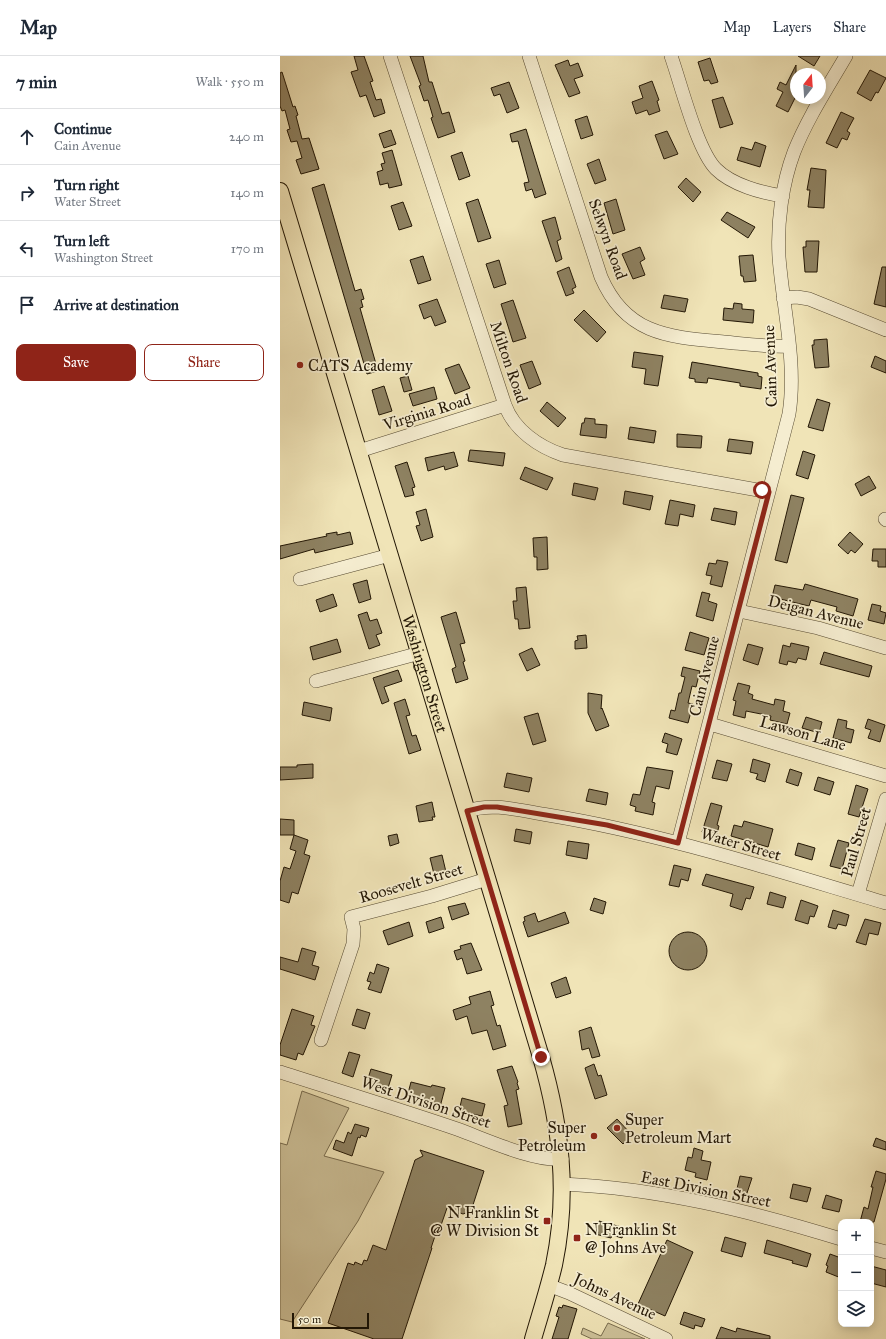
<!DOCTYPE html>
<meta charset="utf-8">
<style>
body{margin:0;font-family:"IM FELL Great Primer",serif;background:#f6f6f7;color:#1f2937}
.controls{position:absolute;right:12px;bottom:12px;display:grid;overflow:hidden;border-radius:8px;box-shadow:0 2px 10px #0003}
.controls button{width:36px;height:36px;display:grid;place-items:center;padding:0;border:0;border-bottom:1px solid #e0e1e3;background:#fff;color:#1f2937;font:20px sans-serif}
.compass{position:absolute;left:510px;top:12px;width:36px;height:36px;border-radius:50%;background:#fff;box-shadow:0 2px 10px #0003;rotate:17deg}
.scale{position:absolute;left:12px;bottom:10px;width:77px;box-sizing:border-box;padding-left:4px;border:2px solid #231705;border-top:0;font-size:11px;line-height:14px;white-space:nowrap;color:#231705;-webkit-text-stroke:3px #f5edd0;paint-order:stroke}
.stop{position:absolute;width:12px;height:12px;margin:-9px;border:3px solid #8f2418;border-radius:50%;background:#fff}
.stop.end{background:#8f2418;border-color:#fff;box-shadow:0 1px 4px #0008}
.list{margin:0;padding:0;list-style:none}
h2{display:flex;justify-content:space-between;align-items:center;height:52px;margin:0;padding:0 16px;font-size:17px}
h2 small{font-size:13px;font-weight:400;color:#747a83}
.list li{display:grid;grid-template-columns:26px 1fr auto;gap:12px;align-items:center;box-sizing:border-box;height:56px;padding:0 16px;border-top:1px solid #e0e1e3}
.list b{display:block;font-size:15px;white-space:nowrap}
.list p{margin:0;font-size:13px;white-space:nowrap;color:#747a83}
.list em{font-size:13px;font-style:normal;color:#747a83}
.actions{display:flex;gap:8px;padding:12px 16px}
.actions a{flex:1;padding:9px 0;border:1px solid #8f2418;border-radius:8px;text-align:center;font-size:14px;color:#8f2418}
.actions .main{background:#8f2418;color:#fff}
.icon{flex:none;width:22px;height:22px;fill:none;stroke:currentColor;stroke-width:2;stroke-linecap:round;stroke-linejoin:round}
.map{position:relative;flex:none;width:606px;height:1283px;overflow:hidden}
header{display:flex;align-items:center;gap:24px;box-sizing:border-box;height:56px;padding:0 20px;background:#fff;border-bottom:1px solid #e0e1e3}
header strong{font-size:19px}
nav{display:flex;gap:22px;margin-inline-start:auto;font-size:14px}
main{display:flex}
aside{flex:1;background:#fff}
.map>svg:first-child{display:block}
.green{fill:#cdc199;stroke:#786c4f}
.building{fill:#8e8262;stroke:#231705}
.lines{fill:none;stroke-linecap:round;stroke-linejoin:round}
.minor-casing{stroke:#564a32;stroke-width:14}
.major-casing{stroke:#231705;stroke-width:18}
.minor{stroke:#f5edd0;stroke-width:13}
.major{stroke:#f0e4b7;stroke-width:16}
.route{stroke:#8f2418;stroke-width:5}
.poi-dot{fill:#8f2418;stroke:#f5edd0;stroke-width:1.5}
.labels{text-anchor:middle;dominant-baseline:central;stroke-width:3.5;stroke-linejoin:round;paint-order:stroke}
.street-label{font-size:16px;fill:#231705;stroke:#f5edd0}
.poi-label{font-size:16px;fill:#231705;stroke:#f5edd0;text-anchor:start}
</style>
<header>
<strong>Map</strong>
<nav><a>Map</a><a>Layers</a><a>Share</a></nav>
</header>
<main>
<aside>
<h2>7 min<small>Walk · 550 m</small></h2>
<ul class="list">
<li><svg class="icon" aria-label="ahead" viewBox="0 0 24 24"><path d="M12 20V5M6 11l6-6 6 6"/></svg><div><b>Continue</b><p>Cain Avenue</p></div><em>240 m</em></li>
<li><svg class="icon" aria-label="right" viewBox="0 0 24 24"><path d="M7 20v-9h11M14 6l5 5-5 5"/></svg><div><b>Turn right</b><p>Water Street</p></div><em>140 m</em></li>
<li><svg class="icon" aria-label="left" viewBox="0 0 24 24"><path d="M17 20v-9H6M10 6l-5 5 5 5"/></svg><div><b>Turn left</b><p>Washington Street</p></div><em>170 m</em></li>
<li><svg class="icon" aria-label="arrive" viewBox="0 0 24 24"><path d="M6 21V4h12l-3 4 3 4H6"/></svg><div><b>Arrive at destination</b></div></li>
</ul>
<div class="actions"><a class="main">Save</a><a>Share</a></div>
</aside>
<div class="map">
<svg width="606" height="1283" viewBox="0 0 606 1283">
<rect width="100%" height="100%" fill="#f0e4b7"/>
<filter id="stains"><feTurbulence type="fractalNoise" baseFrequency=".005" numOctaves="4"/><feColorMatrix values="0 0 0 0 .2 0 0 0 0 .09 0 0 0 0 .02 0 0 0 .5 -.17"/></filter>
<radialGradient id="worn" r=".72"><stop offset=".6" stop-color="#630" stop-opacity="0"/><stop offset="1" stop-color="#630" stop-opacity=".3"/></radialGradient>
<path class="green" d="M22 1035 69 1052 44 1100 104 1116 78 1165 12 1266 0 1263V1087L7 1089Z
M328 1267 365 1283H312L301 1278 303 1272 321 1280Z"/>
<path class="building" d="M74 0H84L93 25 90 26 96 44 101 43 105 57 94 61 86 39 80 41 71 16 78 14Z
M130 0H143L149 26H152L162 58 169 56 175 76 158 82 151 62 153 61 148 44 144 45 139 30 141 29Z
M518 0H540L534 10Z
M430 2 438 26 431 28 429 24 424 25 418 6Z
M288 4 290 10 298 7 303 20 294 23 300 37 289 41 275 9Z
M516 9V40L508 56 496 50 503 36 497 33 500 26 506 29Z
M590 14 606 22 598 37 596 36 591 45 577 37Z
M2 16 13 51 15 50 18 59 16 60 22 83 29 82 39 113 21 118 16 104 22 102 17 85 11 86 7 74 10 73 5 54 2 55 0 50V17Z
M372 25 379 44 377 45 380 55 369 59 367 54 356 58 352 46 363 42 359 30Z
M229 26 239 52 227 57 220 38 214 40 211 32Z
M443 41 453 68 440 72 432 44Z
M561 56 574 62 567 75 570 77 567 84 562 82 557 92 546 87Z
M307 60 313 79 301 83 295 64Z
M246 73 266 138 255 142 252 133 246 135 244 127 249 126 238 85 232 86 230 78Z
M111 74 116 88 104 92 99 78Z
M387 75 398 98 384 103 375 79Z
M475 86 486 90 480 111 457 104 461 91 472 94Z
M112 94 122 129 109 132 108 127 100 129 97 116 103 114 101 108 105 107 102 97Z
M182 96 190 120 179 124 171 100Z
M319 103 326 124 315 128 307 108Z
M531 112 546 114 544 152 528 151 530 134H527Z
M406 122 421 136 413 146 398 131Z
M44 128 75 235 81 233 84 243 81 244 83 251 80 252 98 315 87 318 32 132Z
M198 143 211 182 198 186 186 147Z
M336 143 345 174 333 178 324 147Z
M123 146 132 170 119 174 111 150Z
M447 156 475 171 468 182 441 164Z
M275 161 281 183 277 185 282 203 276 206 262 165Z
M526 185H539L537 216H525L523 191H526Z
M360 191 365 203 360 206 365 219 353 223 342 198Z
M473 199 476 225 464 226 463 220H461L459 200Z
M143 200 151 224 138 228 130 204Z
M219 204 226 228 214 232 206 208Z
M289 211 296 231 292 233 294 237 286 240 277 216Z
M602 211H606V251L594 248Z
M384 239 408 243 405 256 381 252Z
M157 243 166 266 155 270 151 260 144 263 139 249Z
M233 244 246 282 233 286 221 248Z
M454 247 462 248V253L474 254 473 267 443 264 444 252 453 253Z
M304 254 326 276 317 286 294 264Z
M547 283 549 311 535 312 532 289H534V284Z
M354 296 383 300 378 330 364 328 366 313 352 311Z
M595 300 606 305V317L591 311Z
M252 305 261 328 249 333 240 309Z
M412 306 478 317V320L482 321 481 333 460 330V327L428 322 427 327 415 326V323L409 322Z
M179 308 190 332 175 338 165 313Z
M128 320 132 334 124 336 120 322Z
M104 330 112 355 99 359 92 334Z
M154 331 157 343 133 350 129 338Z
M537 343 550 347 543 375 528 371Z
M267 346 286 362 278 371 260 355Z
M305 362 315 363V368L327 369 326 382 300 379 302 367H304Z
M350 371 376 375 374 387 348 383Z
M397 378 422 380 421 392 397 391Z
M449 383 473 386 471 398 447 395Z
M190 394 225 397 223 410 188 405Z
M523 395 535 399 528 423 516 419Z
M174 396 178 410 165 414 164 410 148 415 145 402Z
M127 406 135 431 132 432 134 439 125 441 115 410Z
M245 411 273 422 267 434 240 423Z
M589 420 596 432 581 440 575 428Z
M294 427 318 432 315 444 292 439Z
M345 435 373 440 370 454 343 448Z
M511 439 524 442 507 507 495 504Z
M390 444 415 449 413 461 400 458 398 470 385 468Z
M434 452 457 456 455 469 431 464Z
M146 453 153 481 141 485 136 470 140 469 136 456Z
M57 476V479L70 476 73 488 35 497 34 493 0 503V490L47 480 46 478Z
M570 476 583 488 575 497 571 494 568 498 558 489Z
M267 481 268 513 257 514V501H254L253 482Z
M593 493H606V511H598V505H592Z
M437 504 448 506 442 531 430 528 432 520 426 519 429 507 436 508Z
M87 524 91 543 79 547 73 528Z
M525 528 578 543 573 560 556 555 557 551 531 544 529 550 492 541 495 529 523 534Z
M246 531 250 572 239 573 238 563H235L233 545H237L236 532Z
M422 536 430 538 428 545 437 548 433 565 416 560Z
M53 538 57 550 40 556 36 544Z
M592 548 601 550 600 555 606 557 604 568 588 564Z
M87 556 90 565 97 563 102 577 96 579 100 589 89 593 78 559Z
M176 556 185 587 180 588 185 605 183 606 188 623 176 627 172 613 176 611 161 561Z
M410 576 429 582 424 599 405 594Z
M306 579 307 592 295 593V585L298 584 297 580Z
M57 583 61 596 33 604 30 591Z
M511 587 529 591 526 604 518 602 516 607 508 605 507 609 499 607 503 589 510 591Z
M468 588 483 592 478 609 463 604Z
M252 592 260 609 247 615 239 598Z
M544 596 592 610 589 621 540 608Z
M403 611 420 615 416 631 412 630 408 647 413 648 408 667 389 662 391 654 395 655 399 637H401L405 621 401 620Z
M118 614 122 625 104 631 109 645 102 648 93 622Z
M458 627 470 630 468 637 473 639 472 643 494 649 495 643 505 645 503 655 510 657 507 668 490 664 491 660 466 655 465 662 453 659 456 645 453 644Z
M308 637 322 639 321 653 322 652 329 670 316 675 308 657Z
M125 643 130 659 126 660 132 680 136 679 141 694 129 698 114 647Z
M24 646 52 652 50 665 22 659Z
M258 657 266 685 253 689 244 661Z
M526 661 542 666 539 677 522 672Z
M558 663 567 665 566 672 574 674 571 687 553 682Z
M588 663 605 669 600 686 588 682 591 674 585 672Z
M385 677 402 683 397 699 386 696 388 688 382 686Z
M473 703 490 708 485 726 476 723 478 718 470 716Z
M437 704 452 708 447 725 432 722Z
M33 708V722L0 724V711H17V709Z
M367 711 393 715 389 733 376 730 372 746 375 747 373 759 355 755 356 751 350 749 353 738 360 739Z
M510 713 522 717 518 730 506 726Z
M227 717 252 722 249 736 224 731Z
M538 721 554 726 550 739 534 734Z
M576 729 588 733 579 761 568 758Z
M309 733 328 737 326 749 306 745Z
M152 746 155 761H152L153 764 139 766 136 750Z
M431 747 442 750 437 769 439 770 437 778 432 776V779L422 776Z
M0 763 14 764V779H0Z
M464 765 493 773 488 791 451 780 454 769 462 771Z
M236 773 252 776 250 788 234 785Z
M117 778 119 787 110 790 108 780Z
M14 779 28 784 24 798 30 800 18 838 12 836 9 847 0 844V825L4 811 10 813 16 795 10 793Z
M558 784 569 787 562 813 550 810Z
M288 785 309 788 307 803 286 799Z
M518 787 535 792 532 804 515 799Z
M162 799 166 816 154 818 150 802Z
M394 809 411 813 408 825 401 823 399 831 389 829Z
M426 818 474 831 470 843 466 842 462 854 450 850 453 838 422 829Z
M490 836 506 841 503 852 487 848Z
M314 842 326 846 323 858 310 854Z
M521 844 538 850 534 861 530 860 528 868 515 864Z
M185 847 189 858 172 864 168 851Z
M553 854 569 859 566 870 558 868 556 873 548 871Z
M285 856 289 867 248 881 243 866 245 865 244 861 255 857 258 866Z
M161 861 164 872 149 877 146 866Z
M585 863 601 867 598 879 589 877 586 889 576 886Z
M129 866 133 880 108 889 103 875Z
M389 895a19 19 0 1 1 38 0a19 19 0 1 1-38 0Z
M191 887 202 914 187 918 182 902 177 904 174 895 181 893 180 890Z
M22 892 36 896 32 909 39 911 35 924 0 913V901L18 906Z
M97 908 109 912 101 937 88 933 91 926 87 925 90 916 94 918Z
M286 921 291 937 276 942 271 927Z
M210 935 214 949 211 950 217 970 220 969 226 990 213 994 207 974 192 978 187 960 176 964 173 954 191 948 189 941Z
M12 953 34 960 31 969 35 970 23 999 18 997 16 1004 0 999V989Z
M77 953 90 957 85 973 72 969Z
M311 971 320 1000 312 1002 309 992 302 994 299 975Z
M69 996 80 999 73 1021 62 1017Z
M314 1008 318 1020 321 1019 327 1039 315 1043 305 1012Z
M232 1010 238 1026 237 1027 239 1033 236 1034 242 1068 228 1071 224 1050 228 1049 217 1014Z
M91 1013 112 1019 108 1032 87 1026Z
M131 1026 151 1031 152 1029 165 1032 160 1051 127 1041Z
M182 1042 205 1048 202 1060 179 1055Z
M337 1063 352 1079 343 1088 327 1072Z
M75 1068 89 1072 86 1081 81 1079 80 1082 78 1081 72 1100 53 1093 56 1084 64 1087 68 1076 71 1078Z
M596 1082 606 1086V1094L593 1090Z
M414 1092 423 1095 421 1104 431 1106 427 1124 415 1121 416 1117 405 1114 408 1101 412 1102Z
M140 1094 204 1115 191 1155 183 1158 167 1152 159 1175 157 1174 151 1192H152L122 1283H94L48 1267 68 1207 74 1209 75 1206 82 1209 84 1204 87 1205 93 1189 106 1194 135 1104 143 1100Z
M596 1115 606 1118V1123L594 1166H580L584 1151 588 1153 593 1131H591Z
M460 1120 472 1122 466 1140 456 1137Z
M513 1128 531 1132 527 1146 510 1142Z
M546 1139 562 1144 559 1156 542 1152Z
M319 1165 345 1172 342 1182 332 1179 331 1182 315 1178Z
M445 1181 466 1187 462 1201 441 1195Z
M387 1184 413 1196 385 1260 358 1248Z
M487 1184 531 1198 527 1211 512 1207 513 1205 484 1197Z
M550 1198 561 1202V1222L546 1216 548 1210 546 1209Z
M591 1210 606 1214V1231L591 1227Z
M283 1249 297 1253 288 1283H272L279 1261 276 1260 279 1251 282 1252Z
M404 1256 425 1263 422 1271 415 1269 414 1273 400 1268Z
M441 1271 456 1276 457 1272 490 1280V1283H436Z"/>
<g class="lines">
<defs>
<path id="minor" d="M110 0 225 349C234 374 259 391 283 399L489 436
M249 0 321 221C346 279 389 281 444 286 466 288 487 291 508 290
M391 0C401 28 417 94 436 113 452 129 482 137 503 140
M503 242 517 241 529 243 606 274
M79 395 225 349
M605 463 606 464
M20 523 110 499
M459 555 538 572 606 592
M36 625 140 597
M430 668 606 720
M187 755C213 746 242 755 268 759 383 778 494 814 606 847
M398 787 509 358C517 307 503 253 499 201 497 167 502 128 514 96 527 63 548 31 566 0
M578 838 606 743
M41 984 73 888 74 873 71 861 152 840 207 823
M0 1016C59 1035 118 1053 177 1073 205 1083 254 1106 282 1103
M282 1128C378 1132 470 1155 561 1183
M591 1192 606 1196
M268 1229 289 1237 386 1283"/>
<g id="major">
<path id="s1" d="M0 135 261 1001C281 1071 289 1137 274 1209 268 1234 260 1259 253 1283"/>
</g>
</defs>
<use href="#minor" class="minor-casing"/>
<use href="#major" class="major-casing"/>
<use href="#minor" class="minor"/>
<use href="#major" class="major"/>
</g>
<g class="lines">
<path class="route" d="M261 1001 187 755 204 751H217L327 769 398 787 489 436 482 434"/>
</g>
<g class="poi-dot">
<circle cx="20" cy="309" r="4"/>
<circle cx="337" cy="1072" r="4"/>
<circle cx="314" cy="1080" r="4"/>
<rect x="263" y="1161" width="8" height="8" rx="2"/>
<rect x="293" y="1178" width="8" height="8" rx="2"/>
</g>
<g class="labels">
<g class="street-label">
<text transform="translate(328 183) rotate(70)">Selwyn Road</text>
<text transform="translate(229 306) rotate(71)">Milton Road</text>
<text transform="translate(490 310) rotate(-92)">Cain Avenue</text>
<text transform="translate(147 356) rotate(-17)">Virginia Road</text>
<text transform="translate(536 556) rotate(14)">Deigan Avenue</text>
<text stroke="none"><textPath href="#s1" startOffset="504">Washington Street</textPath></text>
<text transform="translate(424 620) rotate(-76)">Cain Avenue</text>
<text transform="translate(523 677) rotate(16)">Lawson Lane</text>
<text transform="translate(576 786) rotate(-74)">Paul Street</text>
<text transform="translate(461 788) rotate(16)">Water Street</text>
<text transform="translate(131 827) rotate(-16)">Roosevelt Street</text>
<text transform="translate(146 1046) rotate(18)">West Division Street</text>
<text transform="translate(426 1133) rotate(11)">East Division Street</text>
<text transform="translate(335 1240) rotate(25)">Johns Avenue</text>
</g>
<g class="poi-label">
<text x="28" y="309">CATS Academy</text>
<text x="345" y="1063">Super<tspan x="345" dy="18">Petroleum Mart</tspan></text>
<text x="306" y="1071" text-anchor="end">Super<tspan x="306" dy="18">Petroleum</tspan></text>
<text x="259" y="1156" text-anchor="end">N Franklin St<tspan x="259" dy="18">@ W Division St</tspan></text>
<text x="305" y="1173">N Franklin St<tspan x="305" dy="18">@ Johns Ave</tspan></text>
</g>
</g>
<rect width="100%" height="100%" filter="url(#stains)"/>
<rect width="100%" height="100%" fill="url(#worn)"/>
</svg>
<div class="controls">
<button>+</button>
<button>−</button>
<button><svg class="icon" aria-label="layers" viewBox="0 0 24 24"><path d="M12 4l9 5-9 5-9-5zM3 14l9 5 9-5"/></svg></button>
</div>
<svg class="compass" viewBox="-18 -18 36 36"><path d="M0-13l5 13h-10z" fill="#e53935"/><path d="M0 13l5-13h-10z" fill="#747a83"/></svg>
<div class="scale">50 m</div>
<div class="stop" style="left:482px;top:434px"></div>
<div class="stop end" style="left:261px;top:1001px"></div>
</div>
</main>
